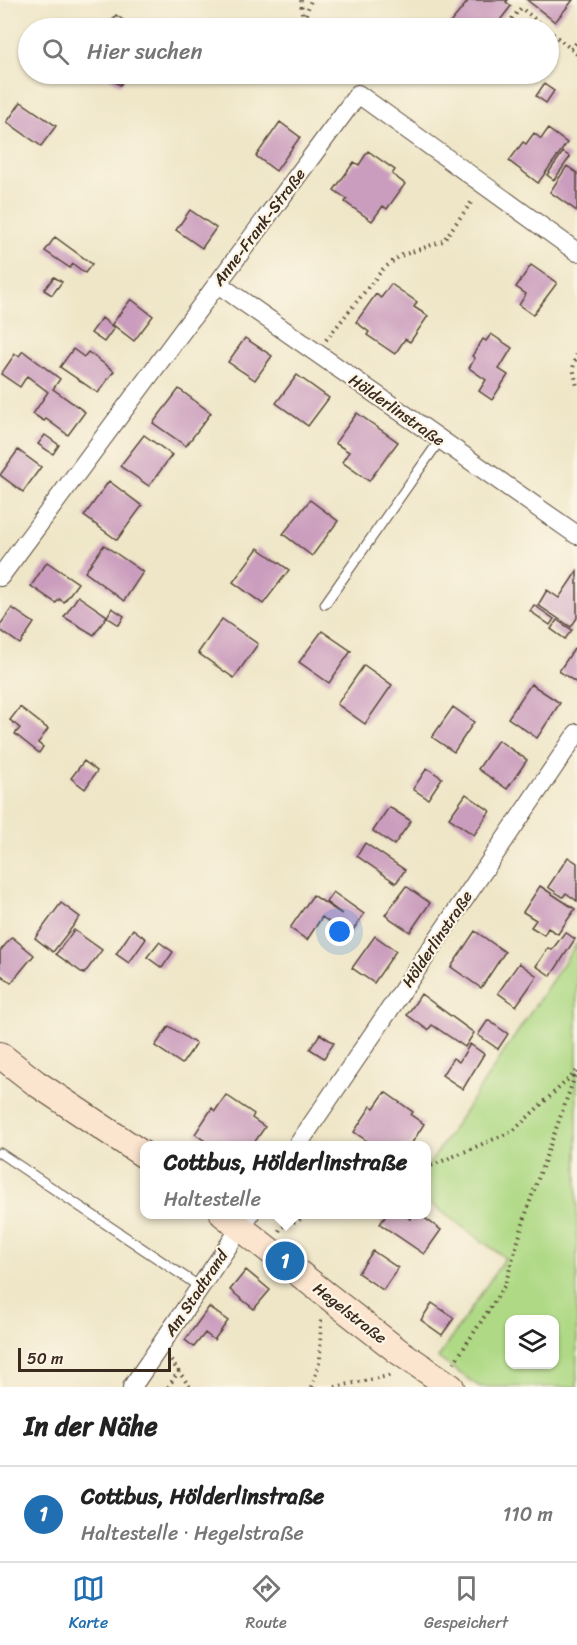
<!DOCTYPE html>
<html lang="de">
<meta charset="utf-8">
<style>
body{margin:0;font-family:Sriracha,sans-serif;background:#f6f6f6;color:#222}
.controls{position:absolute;right:18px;bottom:18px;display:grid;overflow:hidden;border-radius:12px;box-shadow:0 2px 4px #0004}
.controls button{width:54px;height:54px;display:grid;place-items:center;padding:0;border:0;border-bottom:2px solid #e0e0e0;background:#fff;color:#222;font:30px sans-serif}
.scale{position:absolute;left:18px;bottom:15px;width:153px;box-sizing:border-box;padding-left:6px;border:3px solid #3b2a1e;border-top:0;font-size:16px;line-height:21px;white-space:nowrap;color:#3b2a1e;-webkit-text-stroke:4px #fcf5e5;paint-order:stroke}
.you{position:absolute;left:340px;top:932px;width:21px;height:21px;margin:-15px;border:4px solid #fff;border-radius:50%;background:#1a73e8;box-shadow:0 0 0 9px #1a73e833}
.badge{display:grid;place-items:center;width:39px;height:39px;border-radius:50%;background:#1f6fb2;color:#fff;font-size:20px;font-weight:700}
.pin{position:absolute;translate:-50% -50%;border:3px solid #fff;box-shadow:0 2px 6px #0006}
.popup{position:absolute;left:140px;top:1141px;width:291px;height:78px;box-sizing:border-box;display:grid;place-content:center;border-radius:12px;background:#fff;filter:drop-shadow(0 2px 4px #0005);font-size:20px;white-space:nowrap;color:#767676}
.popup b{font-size:22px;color:#222}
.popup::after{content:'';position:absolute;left:50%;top:100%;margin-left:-12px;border:12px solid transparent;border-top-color:#fff}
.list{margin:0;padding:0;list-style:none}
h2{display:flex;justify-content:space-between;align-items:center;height:78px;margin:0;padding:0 24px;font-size:26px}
h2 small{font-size:20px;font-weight:400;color:#767676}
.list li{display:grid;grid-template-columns:39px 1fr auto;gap:18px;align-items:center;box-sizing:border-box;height:96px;padding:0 24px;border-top:2px solid #e0e0e0}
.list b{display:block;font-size:22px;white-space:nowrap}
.list p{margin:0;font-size:20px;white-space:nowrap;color:#767676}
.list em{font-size:20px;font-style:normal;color:#767676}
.icon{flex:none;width:33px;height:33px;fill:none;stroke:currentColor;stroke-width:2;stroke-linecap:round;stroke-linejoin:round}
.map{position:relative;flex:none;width:577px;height:1387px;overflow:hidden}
.search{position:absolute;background:#fff;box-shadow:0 2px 4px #0004;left:18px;right:18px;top:18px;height:66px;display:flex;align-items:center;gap:15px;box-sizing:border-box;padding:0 21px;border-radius:33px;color:#767676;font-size:22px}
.sheet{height:174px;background:#fff}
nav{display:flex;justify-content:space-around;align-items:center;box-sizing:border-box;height:84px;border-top:2px solid #e0e0e0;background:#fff;font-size:16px;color:#767676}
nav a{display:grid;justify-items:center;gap:3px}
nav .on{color:#1f6fb2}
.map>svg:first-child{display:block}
.green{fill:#afd985;stroke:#758252;stroke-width:1.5;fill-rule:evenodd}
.building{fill:#ca9cbd}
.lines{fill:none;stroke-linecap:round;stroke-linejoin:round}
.lane-casing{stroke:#564638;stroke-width:11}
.street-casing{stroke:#564638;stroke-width:20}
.secondary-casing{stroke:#564638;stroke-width:28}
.path{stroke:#564638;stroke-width:4;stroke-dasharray:1.5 4.5;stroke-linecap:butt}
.lane{stroke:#fff;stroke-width:9}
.street{stroke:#fff;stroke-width:18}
.secondary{stroke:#fce5cf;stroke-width:26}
.labels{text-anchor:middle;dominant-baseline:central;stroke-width:4.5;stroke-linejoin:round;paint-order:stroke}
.street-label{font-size:16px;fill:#3b2a1e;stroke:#fcf5e5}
</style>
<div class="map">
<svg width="577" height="1387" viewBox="0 0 577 1387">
<rect width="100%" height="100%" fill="#fcf5e5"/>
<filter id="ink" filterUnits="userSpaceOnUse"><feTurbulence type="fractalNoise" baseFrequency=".0167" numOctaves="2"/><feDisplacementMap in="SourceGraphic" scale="12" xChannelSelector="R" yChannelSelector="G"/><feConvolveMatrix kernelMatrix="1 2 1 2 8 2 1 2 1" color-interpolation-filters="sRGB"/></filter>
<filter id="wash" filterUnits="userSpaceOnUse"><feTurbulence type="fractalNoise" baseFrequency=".008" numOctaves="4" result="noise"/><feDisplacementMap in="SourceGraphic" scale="24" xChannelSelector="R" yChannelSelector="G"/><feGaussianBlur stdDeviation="1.35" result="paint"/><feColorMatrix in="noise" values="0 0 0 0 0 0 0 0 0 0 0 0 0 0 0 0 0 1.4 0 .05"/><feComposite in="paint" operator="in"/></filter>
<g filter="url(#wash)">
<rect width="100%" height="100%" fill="#efe6c8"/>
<path class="green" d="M577 943V1387H480L438 1358 505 1258 426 1200V1169ZM510 1320H554V1364H510Z"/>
<g id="blocks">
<path class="building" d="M469 0H508L506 2 511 6 494 28H446Z
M527 0H573L555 22Z
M116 15 135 28H107Z
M103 74H128L120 85Z
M544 84 554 91 546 103 536 96Z
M21 102 56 126 41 146 7 122Z
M280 122 300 137 276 171 256 156Z
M548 129 567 143 538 183 509 161 523 142 526 144 534 133 541 139Z
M368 151 395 170 392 174 405 184 387 209 383 206 372 221 345 202 347 199 334 190 354 162 359 165Z
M563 152 570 157 554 180 547 175Z
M567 166 577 173V211L550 192Z
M190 210 216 228 202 248 176 230Z
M55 237 92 264 85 273 73 264 70 268 45 251Z
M531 265 557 283 533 315 519 305 526 294 516 287Z
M54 277 62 282 52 295 44 290Z
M391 284 417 302 414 307 428 316 410 342 405 339 395 354 367 335 369 332 356 322 376 294 381 298Z
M131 299 153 316 134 341 112 324Z
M102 318 114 328 104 342 91 333Z
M491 334 512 348 499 369 508 375 492 400 479 391 486 380 469 368 475 358 472 356 483 339 486 341Z
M245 338 272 356 255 380 228 362Z
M73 349 84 357 88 352 114 371 98 393 60 367Z
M23 351 60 379 53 389 85 412 68 435 46 419 44 421 33 414 48 392 27 376 20 387 1 374 15 354 19 356Z
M297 375 329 398 308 426 276 403Z
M179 389 211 413 186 446 153 423Z
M357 413 398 442 369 481 342 462 349 452 335 443Z
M45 435 59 445 53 454 38 444Z
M144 435 172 455 149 486 120 466Z
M18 450 41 467 23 492 0 475Z
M109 481 142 506 117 540 84 516Z
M310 500 338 521 312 556 283 534Z
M104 545 143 572 124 601 85 572Z
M258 548 289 570 263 604 233 582Z
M47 562 78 583 64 602 59 599 56 603 31 586Z
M577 571V618L571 627 538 605 547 590 559 598Z
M78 596 107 616 94 635 64 617Z
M534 605 554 619 550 625 530 611Z
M12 608 34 623 20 644 0 630V625Z
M112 608 124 616 119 625 107 617Z
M222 619 258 644 234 678 198 653Z
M557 620 572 630 565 639 551 629Z
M322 631 351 651 329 683 299 662Z
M574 649 577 650V683L559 671Z
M364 665 392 685 365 724 337 704Z
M531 684 560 703 537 738 508 718Z
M20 707 48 729 38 743 43 747 39 753 15 734 20 728 10 720Z
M453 707 474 722 454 752 432 737Z
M498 740 527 760 507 789 478 769Z
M84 761 97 771 85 789 71 778Z
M427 768 442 778 428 799 413 789Z
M466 794 490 811 474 835 449 818Z
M389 807 411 821 394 845 373 831Z
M365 843 405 870 396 883 357 856Z
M568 857 577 863V901L566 893 563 897 548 887Z
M406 886 430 903 410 932 385 915Z
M540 886 575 909 558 934 548 928 544 935 531 927 536 920 523 912Z
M333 892 364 914 349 936 322 917 307 940 290 928 313 895 342 914 326 902Z
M61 903 80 917 53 952 35 938Z
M133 929 146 939 129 963 116 954Z
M74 930 102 950 84 974 56 954Z
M475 931 505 952 481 988 451 967Z
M565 932 575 939 551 976 536 966 548 948 552 950Z
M375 936 396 951 374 983 352 968Z
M12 937 34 955 11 983 0 974V951Z
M159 942 173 952 162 968 147 957Z
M519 963 537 976 516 1006 498 993Z
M421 994 474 1033 465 1047 432 1025 428 1030 407 1015Z
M488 1020 508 1034 498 1049 478 1035Z
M169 1026 196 1044 182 1064 155 1046Z
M320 1034 334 1043 324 1058 310 1049Z
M470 1044 484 1054 463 1089 442 1075 453 1058 459 1062Z
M385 1092 413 1112 411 1115 424 1124 410 1146H366L367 1141 354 1132 371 1106 374 1108Z
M226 1095 254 1114 252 1118 265 1127 252 1146H207L208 1143 195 1134 212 1108 215 1111Z
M387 1214H404L410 1219 413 1214H419L441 1230 424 1254 380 1224Z
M373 1251 398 1268 383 1290 358 1273Z
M246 1270 270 1290 254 1309 230 1290Z
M432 1303 454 1318 442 1335 421 1320Z
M209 1307 228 1321 214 1340 205 1333 194 1347 185 1340Z"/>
</g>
</g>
<g filter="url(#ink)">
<use href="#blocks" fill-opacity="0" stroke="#564638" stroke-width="1.5"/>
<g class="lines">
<defs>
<path id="lane" d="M325 604 440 440
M0 1153 200 1287"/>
<path id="street" d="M218 284 577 535
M0 577 358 94 577 252
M297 1146 577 733
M132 1387 250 1214"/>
<path id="secondary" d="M0 1055 36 1083 144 1155
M223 1214 398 1351 451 1387"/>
</defs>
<use href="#lane" class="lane-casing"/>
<use href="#street" class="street-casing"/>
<use href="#secondary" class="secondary-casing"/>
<path class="path" d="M301 0 303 24 309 28
M304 20 311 0
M504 28 521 8 546 28
M548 30 577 54
M571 49 577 42
M326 340 383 269 400 256 443 241 473 200
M577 354 573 368 577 386
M426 1168 513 1131 577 1071
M279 1231 281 1227 313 1214
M171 1361 190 1387
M454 1363 505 1285 529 1204 575 1076
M168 1387 179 1371
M312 1387 320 1360 321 1320
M335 1387 393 1375"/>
<use href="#lane" class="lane"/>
<use href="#street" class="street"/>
<use href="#secondary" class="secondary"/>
</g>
</g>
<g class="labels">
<g class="street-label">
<text transform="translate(259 227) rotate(-53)">Anne-Frank-Straße</text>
<text transform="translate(397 410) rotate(35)">Hölderlinstraße</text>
<text transform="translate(437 939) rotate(-56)">Hölderlinstraße</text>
<text transform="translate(196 1293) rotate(-56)">Am Stadtrand</text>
<text transform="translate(350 1313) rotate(38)">Hegelstraße</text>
</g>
</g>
</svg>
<div class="controls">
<button><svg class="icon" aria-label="layers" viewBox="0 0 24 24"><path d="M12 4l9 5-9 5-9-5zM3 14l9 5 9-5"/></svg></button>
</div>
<div class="scale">50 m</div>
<div class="you"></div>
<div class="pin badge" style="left:285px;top:1261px">1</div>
<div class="popup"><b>Cottbus, Hölderlinstraße</b>Haltestelle</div>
<div class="search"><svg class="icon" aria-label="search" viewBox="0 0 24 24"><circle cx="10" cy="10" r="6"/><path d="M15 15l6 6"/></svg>Hier suchen</div>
</div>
<section class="sheet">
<h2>In der Nähe<small></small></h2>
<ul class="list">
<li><span class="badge">1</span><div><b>Cottbus, Hölderlinstraße</b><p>Haltestelle · Hegelstraße</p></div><em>110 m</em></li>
</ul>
</section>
<nav>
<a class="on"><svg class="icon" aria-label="map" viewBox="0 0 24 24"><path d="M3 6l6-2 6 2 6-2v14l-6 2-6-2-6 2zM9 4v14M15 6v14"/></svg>Karte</a>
<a><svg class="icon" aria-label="directions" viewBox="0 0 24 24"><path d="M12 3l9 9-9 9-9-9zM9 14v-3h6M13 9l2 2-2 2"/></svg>Route</a>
<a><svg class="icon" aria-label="saved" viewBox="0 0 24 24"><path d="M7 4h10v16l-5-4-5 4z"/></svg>Gespeichert</a>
</nav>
